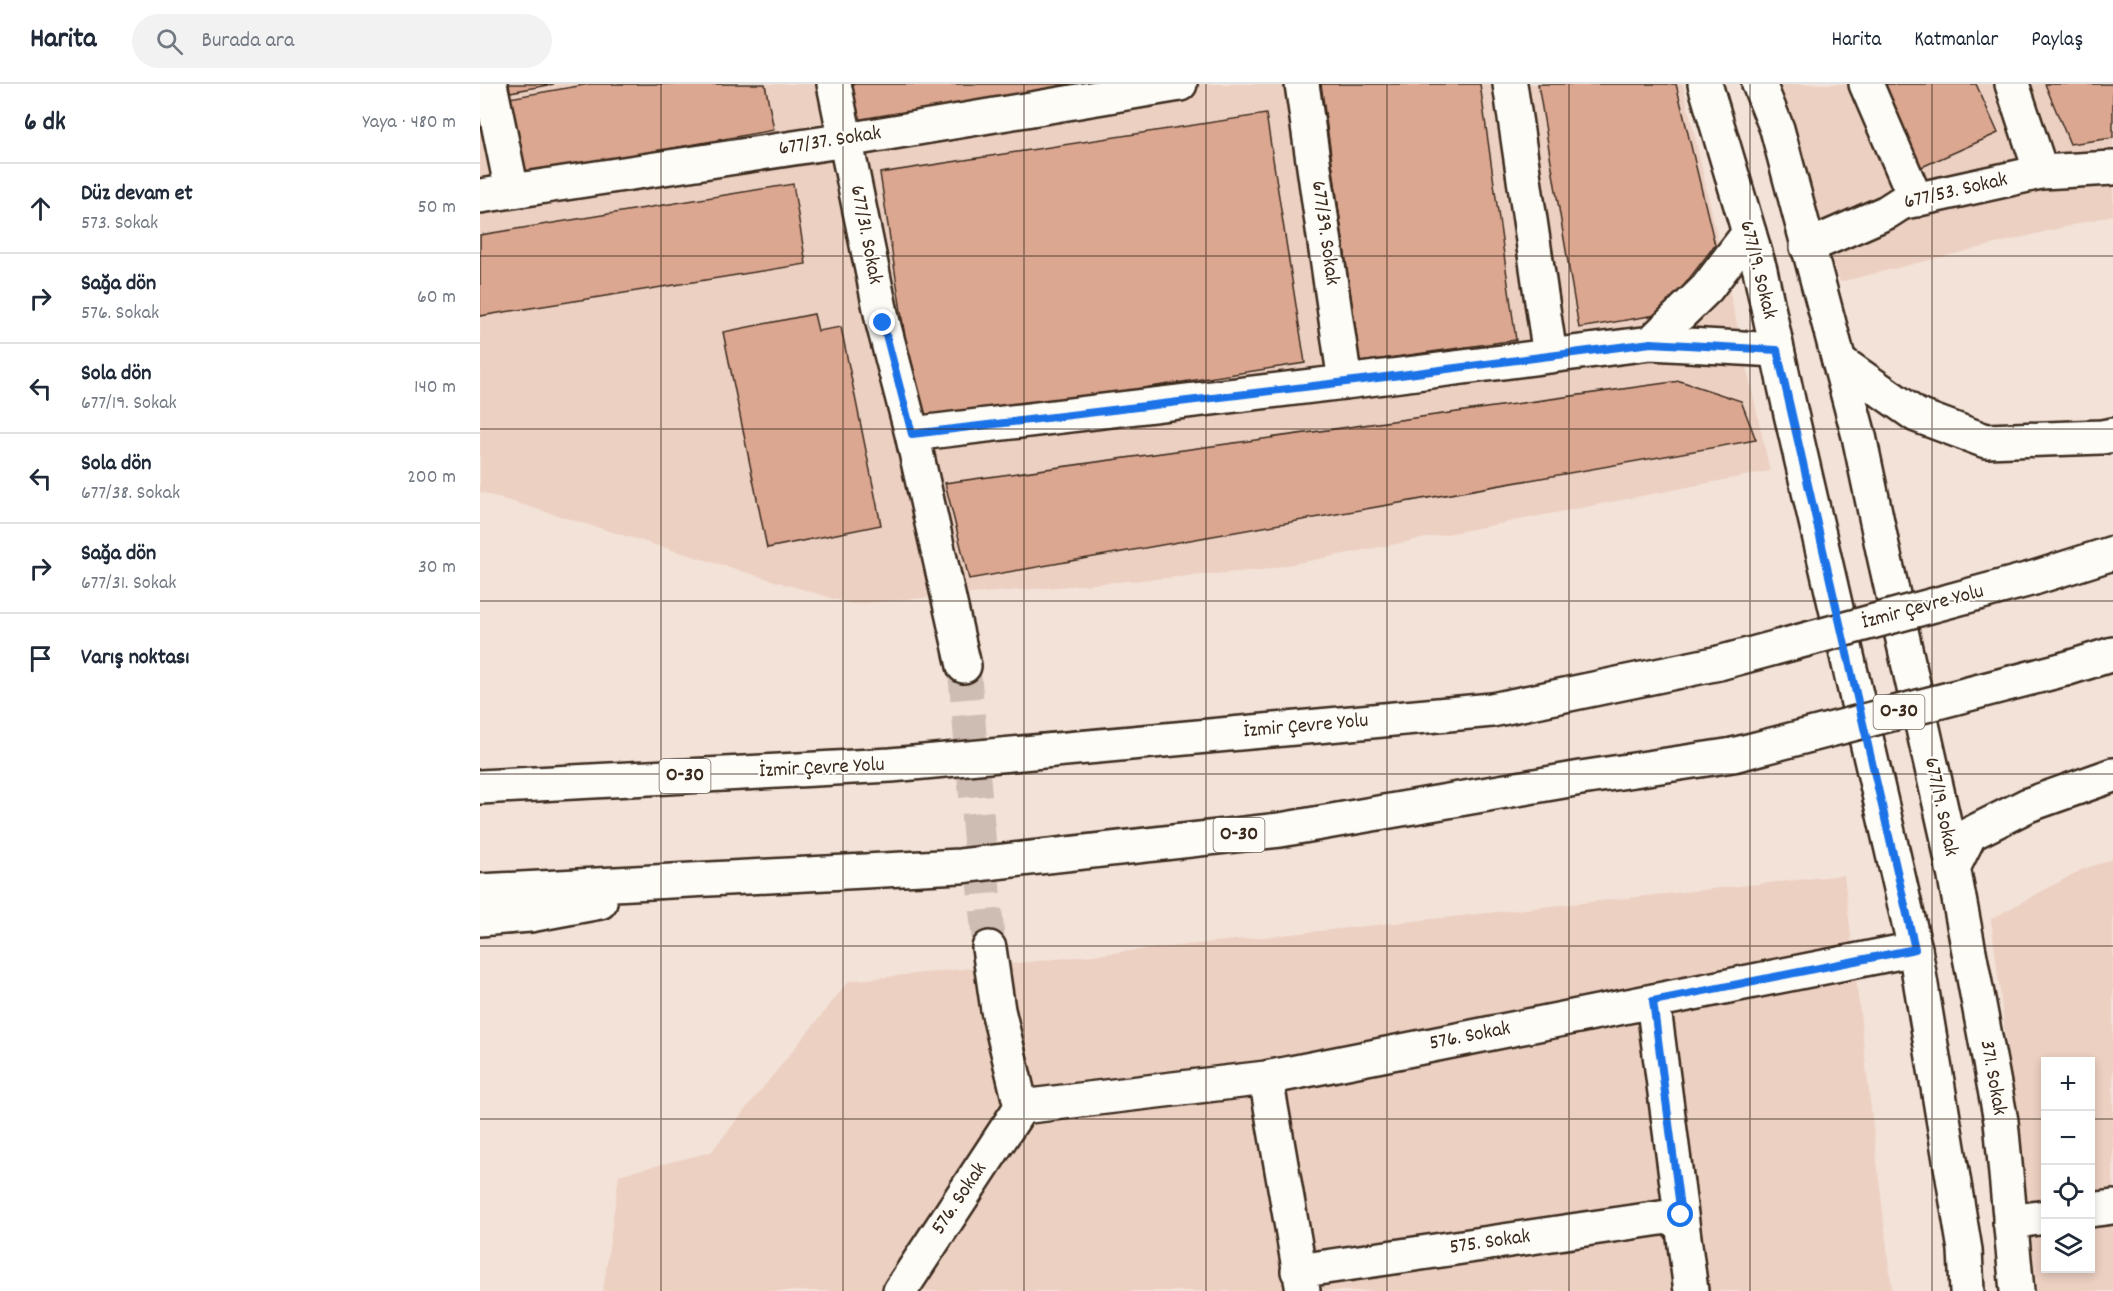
<!DOCTYPE html>
<html lang="tr">
<meta charset="utf-8">
<style>
body{margin:0;font-family:Dekko,sans-serif;background:#f2f2f3;color:#1f2937}
.controls{position:absolute;right:18px;bottom:18px;display:grid;overflow:hidden;border-radius:0px;box-shadow:0 3px 9px #0003}
.controls button{width:54px;height:54px;display:grid;place-items:center;padding:0;border:0;border-bottom:2px solid #e0e1e3;background:#fff;color:#1f2937;font:30px sans-serif}
.stop{position:absolute;width:18px;height:18px;margin:-14px;border:4px solid #1a73e8;border-radius:50%;background:#fff}
.stop.end{background:#1a73e8;border-color:#fff;box-shadow:0 2px 6px #0008}
.list{margin:0;padding:0;list-style:none}
h2{display:flex;justify-content:space-between;align-items:center;height:78px;margin:0;padding:0 24px;font-size:26px}
h2 small{font-size:20px;font-weight:400;color:#747a83}
.list li{display:grid;grid-template-columns:39px 1fr auto;gap:18px;align-items:center;box-sizing:border-box;height:90px;padding:0 24px;border-top:2px solid #e0e1e3}
.list b{display:block;font-size:22px;white-space:nowrap}
.list p{margin:0;font-size:20px;white-space:nowrap;color:#747a83}
.list em{font-size:20px;font-style:normal;color:#747a83}
.icon{flex:none;width:33px;height:33px;fill:none;stroke:currentColor;stroke-width:2;stroke-linecap:round;stroke-linejoin:round}
.map{position:relative;flex:none;width:1633px;height:1207px;overflow:hidden}
header{display:flex;align-items:center;gap:36px;box-sizing:border-box;height:84px;padding:0 30px;background:#fff;border-bottom:2px solid #e0e1e3}
header strong{font-size:28px}
nav{display:flex;gap:33px;margin-inline-start:auto;font-size:21px}
.search{width:420px;height:54px;background:#f2f2f3;display:flex;align-items:center;gap:15px;box-sizing:border-box;padding:0 21px;border-radius:33px;color:#747a83;font-size:22px}
main{display:flex}
aside{flex:1;background:#fff}
.map>svg:first-child{display:block}
.built{fill:#ecd0c2;fill-rule:evenodd}
.building{fill:#dba790;stroke:#3b2a1e;stroke-width:1.5}
.lines{fill:none;stroke-linecap:round;stroke-linejoin:round}
.minor-tunnel{stroke:#cebdb3;stroke-width:33;stroke-dasharray:33 16;stroke-linecap:butt}
.minor-casing{stroke:#3b2a1e;stroke-width:38}
.major-casing{stroke:#3b2a1e;stroke-width:38}
.highway-casing{stroke:#3b2a1e;stroke-width:38}
.minor{stroke:#fdfcf7;stroke-width:33}
.major{stroke:#fdfcf7;stroke-width:33}
.highway{stroke:#fdfcf7;stroke-width:33}
.highway-bridge-casing{stroke:#3b2a1e;stroke-width:38;stroke-linecap:butt}
.highway-bridge{stroke:#fdfcf7;stroke-width:33}
.route{stroke:#1a73e8;stroke-width:8}
.grid{fill:none;stroke:#3b2a1e;stroke-width:1.5;stroke-opacity:0.55}
.labels{text-anchor:middle;dominant-baseline:central;stroke-width:4.5;stroke-linejoin:round;paint-order:stroke}
.shield{fill:#fdfcf7;stroke:#75695f;stroke-width:1.5}
.shield-label{font-size:20px;font-weight:bold;fill:#3b2a1e}
.street-label{font-size:21px;fill:#3b2a1e;stroke:#fdfcf7}
</style>
<header>
<strong>Harita</strong>
<div class="search"><svg class="icon" aria-label="search" viewBox="0 0 24 24"><circle cx="10" cy="10" r="6"/><path d="M15 15l6 6"/></svg>Burada ara</div>
<nav><a>Harita</a><a>Katmanlar</a><a>Paylaş</a></nav>
</header>
<main>
<aside>
<h2>6 dk<small>Yaya · 480 m</small></h2>
<ul class="list">
<li><svg class="icon" aria-label="ahead" viewBox="0 0 24 24"><path d="M12 20V5M6 11l6-6 6 6"/></svg><div><b>Düz devam et</b><p>573. Sokak</p></div><em>50 m</em></li>
<li><svg class="icon" aria-label="right" viewBox="0 0 24 24"><path d="M7 20v-9h11M14 6l5 5-5 5"/></svg><div><b>Sağa dön</b><p>576. Sokak</p></div><em>60 m</em></li>
<li><svg class="icon" aria-label="left" viewBox="0 0 24 24"><path d="M17 20v-9H6M10 6l-5 5 5 5"/></svg><div><b>Sola dön</b><p>677/19. Sokak</p></div><em>140 m</em></li>
<li><svg class="icon" aria-label="left" viewBox="0 0 24 24"><path d="M17 20v-9H6M10 6l-5 5 5 5"/></svg><div><b>Sola dön</b><p>677/38. Sokak</p></div><em>200 m</em></li>
<li><svg class="icon" aria-label="right" viewBox="0 0 24 24"><path d="M7 20v-9h11M14 6l5 5-5 5"/></svg><div><b>Sağa dön</b><p>677/31. Sokak</p></div><em>30 m</em></li>
<li><svg class="icon" aria-label="arrive" viewBox="0 0 24 24"><path d="M6 21V4h12l-3 4 3 4H6"/></svg><div><b>Varış noktası</b></div></li>
</ul>
</aside>
<div class="map">
<svg width="1633" height="1207" viewBox="0 0 1633 1207">
<rect width="100%" height="100%" fill="#f3e2d8"/>
<filter id="ink" filterUnits="userSpaceOnUse"><feTurbulence type="fractalNoise" baseFrequency=".0167" numOctaves="2"/><feDisplacementMap in="SourceGraphic" scale="12" xChannelSelector="R" yChannelSelector="G"/><feConvolveMatrix kernelMatrix="1 2 1 2 8 2 1 2 1" color-interpolation-filters="sRGB"/></filter>
<g filter="url(#ink)">
<path class="built" d="M0 0H1203L1290 387 782 486 371 520 0 408Z
M1293 0H1633V131L1360 198Z
M1633 775V1207H1557L1511 835 1601 786ZM1566 978H1610V1184H1566Z
M1364 791 1412 1207H123L139 1091 231 1068 369 897Z"/>
<path class="building" d="M29 0H74L30 8Z
M110 0H285L294 46 43 91 29 14Z
M371 0H608L377 38Z
M841 0H1000L1036 256 880 278Z
M1058 0H1196L1235 161 1182 230 1099 244Z
M1397 0H1496L1518 49 1435 86Z
M1565 0H1633V54L1590 60Z
M786 30 825 279 438 339 400 89Z
M313 100 326 180 0 232V151Z
M334 230 338 247 361 243 401 441 287 464 243 248Z
M1200 297 1261 317 1276 356 489 495 465 399Z"/>
<g class="lines">
<path class="minor-tunnel" d="M484 582 509 864"/>
<defs>
<path id="minor" d="M10 0 32 107
M354 0 403 239 432 350 484 582
M822 0 865 298
M1030 0 1070 272
M1386 0 1436 116
M1532 0 1561 88
M0 112 366 56 700 0
M1327 163 1407 128 1421 119 1561 88 1633 84
M1171 259 1227 204 1269 149
M432 350 865 298 1171 259 1297 266
M1173 917 1211 1207
M786 994 823 1207
M541 1023 786 994 1435 865
M1610 1126 1633 1123
M1530 1138 1566 1133
M818 1187 1201 1131
M420 1207 541 1023 518 926 509 864"/>
<path id="major" d="M1225 0 1280 186 1311 330 1435 865 1485 1166 1487 1207
M1279 0 1297 45 1379 352 1404 471 1467 751 1521 1037 1537 1207"/>
<path id="highway" d="M1359 277 1436 331 1506 357 1622 353 1633 351
M1554 494 1633 469
M1585 585 1633 570
M0 703 411 681 1012 626 1239 579
M1473 784 1490 750 1548 721 1633 691
M0 807 480 782 800 746 1101 694 1253 671
M0 835 50 831 120 818"/>
</defs>
<use href="#minor" class="minor-casing"/>
<use href="#major" class="major-casing"/>
<use href="#highway" class="highway-casing"/>
<use href="#minor" class="minor"/>
<use href="#major" class="major"/>
<use href="#highway" class="highway"/>
<defs>
<path id="highway-bridge" d="M1239 579 1554 494
M1253 671 1585 585"/>
</defs>
<use href="#highway-bridge" class="highway-bridge-casing"/>
<use href="#highway-bridge" class="highway-bridge"/>
</g>
</g>
<g class="lines" filter="url(#ink)">
<path class="route" d="M403 239 432 350 866 298 1171 259 1297 266 1435 865 1173 917 1201 1131"/>
</g>
<path class="grid" d="M181 0V1207M363 0V1207M544 0V1207M726 0V1207M907 0V1207M1089 0V1207M1270 0V1207M1452 0V1207M0 172H1633M0 345H1633M0 517H1633M0 690H1633M0 862H1633M0 1035H1566M1610 1035H1633"/>
<g class="labels">
<g class="shield">
<rect x="1393.5" y="611" width="51" height="34" rx="4.5"/>
<rect x="179.5" y="675" width="51" height="34" rx="4.5"/>
<rect x="733.5" y="734" width="51" height="34" rx="4.5"/>
</g>
<g class="shield-label">
<text x="1419" y="628">O-30</text>
<text x="205" y="692">O-30</text>
<text x="759" y="751">O-30</text>
</g>
<g class="street-label">
<text transform="translate(350 58) rotate(-9)">677/37. Sokak</text>
<text transform="translate(1476 108) rotate(-13)">677/53. Sokak</text>
<text transform="translate(844 149) rotate(82)">677/39. Sokak</text>
<text transform="translate(385 151) rotate(79)">677/31. Sokak</text>
<text transform="translate(1277 186) rotate(76)">677/19. Sokak</text>
<text transform="translate(1443 524) rotate(-15)">İzmir Çevre Yolu</text>
<text transform="translate(826 643) rotate(-5)">İzmir Çevre Yolu</text>
<text transform="translate(342 685) rotate(-3)">İzmir Çevre Yolu</text>
<text transform="translate(1460 723) rotate(78)">677/19. Sokak</text>
<text transform="translate(990 953) rotate(-11)">576. Sokak</text>
<text transform="translate(1512 994) rotate(80)">371. Sokak</text>
<text transform="translate(480 1115) rotate(-56)">576. Sokak</text>
<text transform="translate(1010 1159) rotate(-8)">575. Sokak</text>
</g>
</g>
</svg>
<div class="controls">
<button>+</button>
<button>−</button>
<button><svg class="icon" aria-label="locate" viewBox="0 0 24 24"><circle cx="12" cy="12" r="6"/><path d="M12 2v4M12 18v4M2 12h4M18 12h4"/></svg></button>
<button><svg class="icon" aria-label="layers" viewBox="0 0 24 24"><path d="M12 4l9 5-9 5-9-5zM3 14l9 5 9-5"/></svg></button>
</div>
<div class="stop" style="left:1201px;top:1131px"></div>
<div class="stop end" style="left:403px;top:239px"></div>
</div>
</main>
